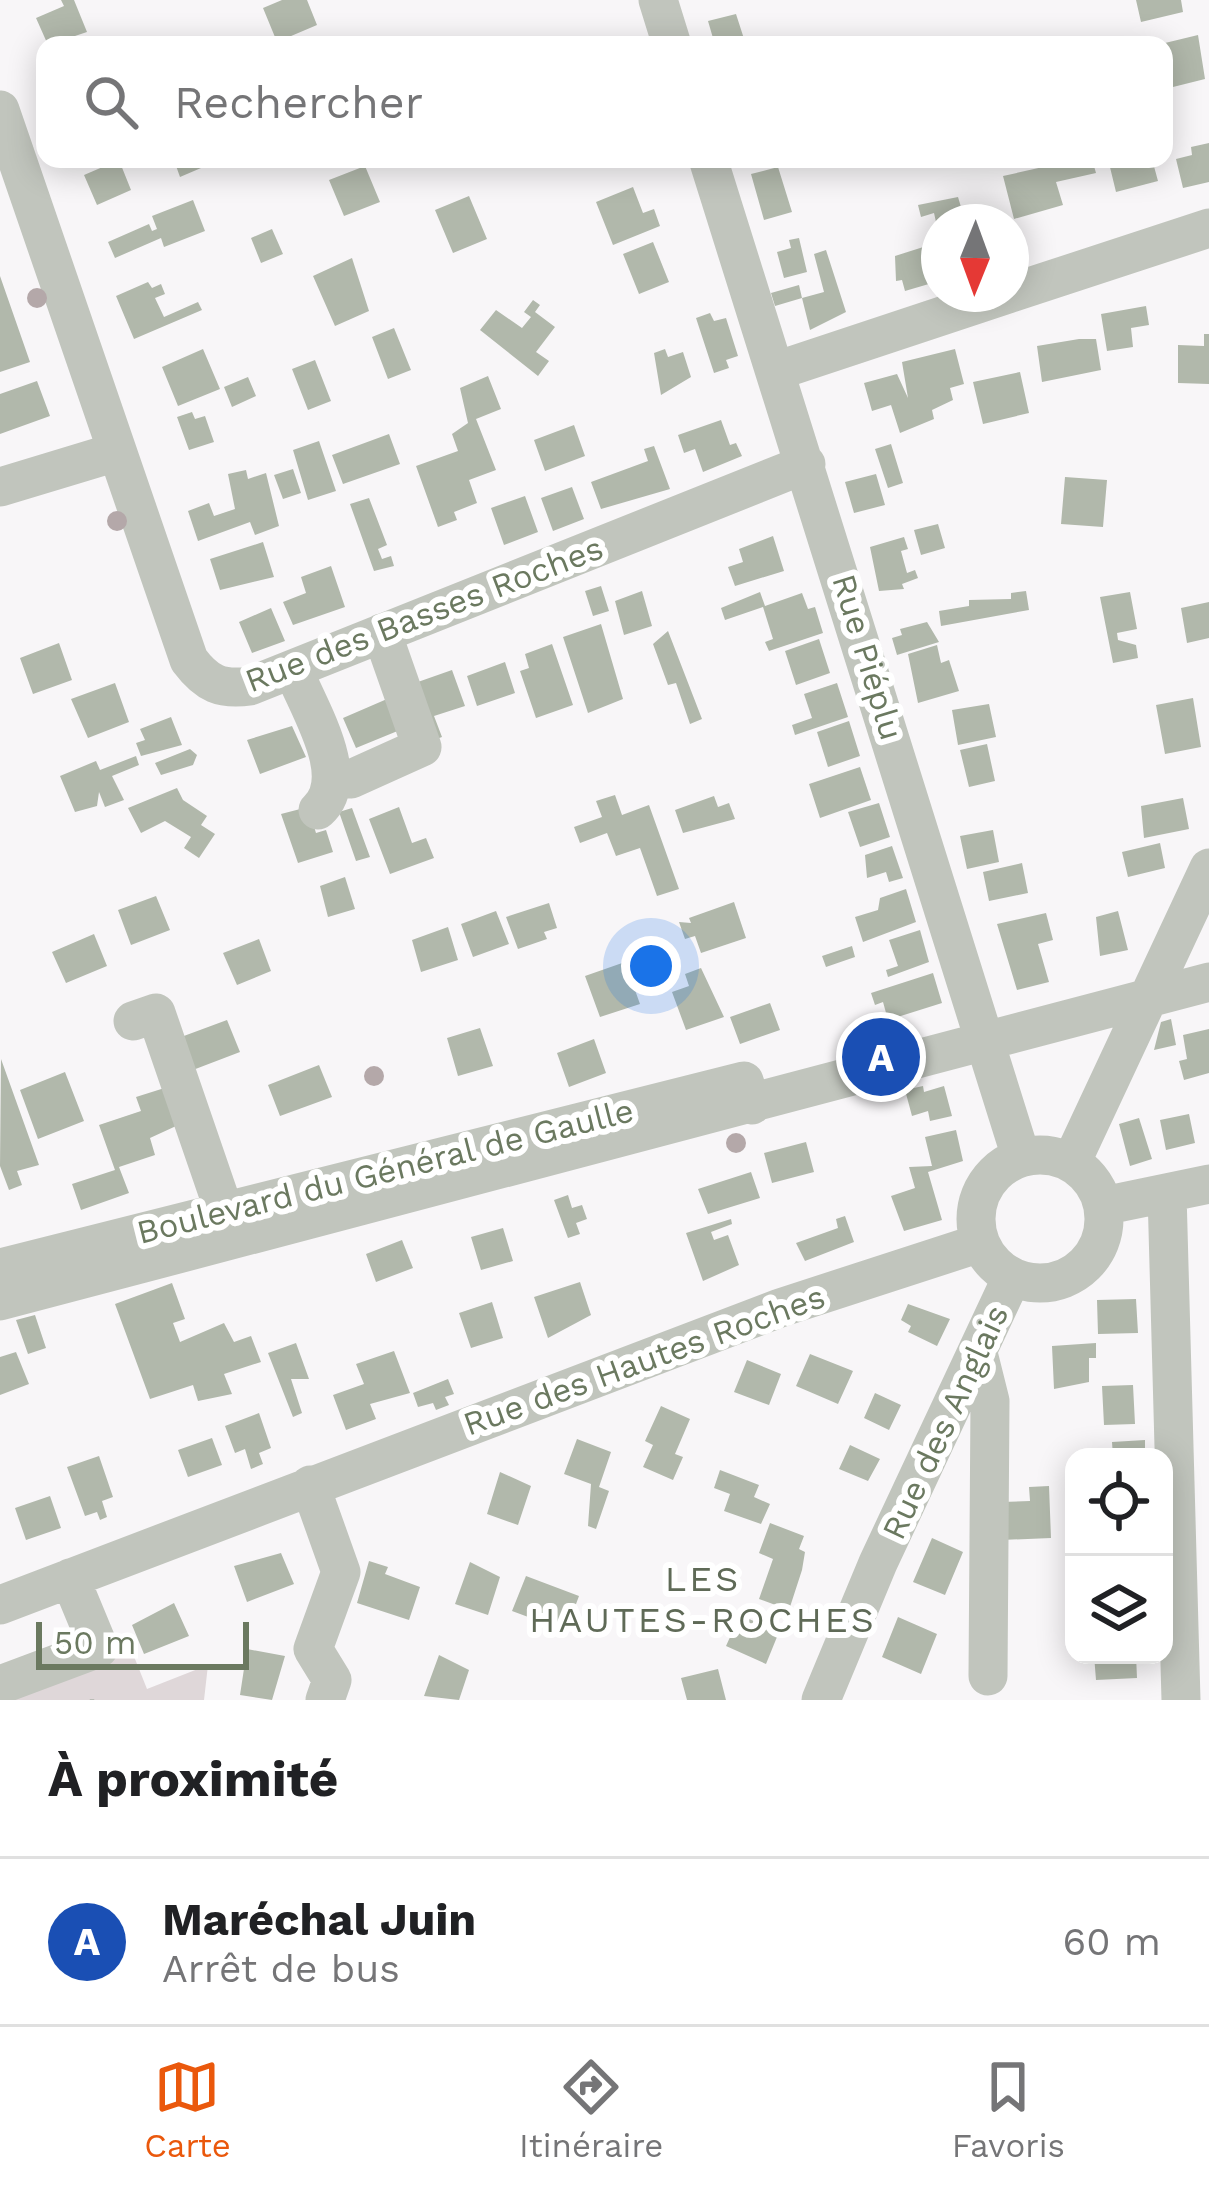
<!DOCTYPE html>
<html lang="fr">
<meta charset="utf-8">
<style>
body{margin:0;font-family:"Work Sans",sans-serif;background:#f6f6f6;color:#202124}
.controls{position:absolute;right:36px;bottom:36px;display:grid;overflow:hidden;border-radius:24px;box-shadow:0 6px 30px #0003}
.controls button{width:108px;height:108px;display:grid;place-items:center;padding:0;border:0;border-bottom:3px solid #e0e0e0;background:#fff;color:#202124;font:60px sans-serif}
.compass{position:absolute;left:921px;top:204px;width:108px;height:108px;border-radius:50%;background:#fff;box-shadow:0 6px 30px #0003;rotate:181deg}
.scale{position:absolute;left:36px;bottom:30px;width:213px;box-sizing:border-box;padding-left:12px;border:6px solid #6b7960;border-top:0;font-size:33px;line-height:42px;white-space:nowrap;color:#6b7960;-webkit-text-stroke:9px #fff;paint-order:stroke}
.you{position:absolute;left:651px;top:966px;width:42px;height:42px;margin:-30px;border:9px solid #fff;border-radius:50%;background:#1a73e8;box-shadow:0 0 0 18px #1a73e833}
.badge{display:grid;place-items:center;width:78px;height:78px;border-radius:50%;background:#ea580c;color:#fff;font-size:39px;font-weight:700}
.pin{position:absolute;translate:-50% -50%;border:6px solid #fff;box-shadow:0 3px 12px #0006}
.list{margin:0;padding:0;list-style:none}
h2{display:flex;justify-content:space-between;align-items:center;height:156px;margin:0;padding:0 48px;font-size:51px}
h2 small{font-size:39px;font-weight:400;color:#757577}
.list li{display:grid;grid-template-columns:78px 1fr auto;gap:36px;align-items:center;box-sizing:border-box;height:168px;padding:0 48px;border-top:3px solid #e0e0e0}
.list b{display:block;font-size:45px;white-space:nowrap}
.list p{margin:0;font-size:39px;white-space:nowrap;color:#757577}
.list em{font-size:39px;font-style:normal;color:#757577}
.icon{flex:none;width:66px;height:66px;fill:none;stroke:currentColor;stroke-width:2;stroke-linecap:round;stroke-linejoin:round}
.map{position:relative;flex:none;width:1209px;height:1700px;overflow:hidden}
.search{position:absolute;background:#fff;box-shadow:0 6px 30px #0003;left:36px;right:36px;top:36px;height:132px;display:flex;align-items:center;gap:30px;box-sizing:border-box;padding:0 42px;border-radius:24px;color:#757577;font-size:45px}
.sheet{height:324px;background:#fff}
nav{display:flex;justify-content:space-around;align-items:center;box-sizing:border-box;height:168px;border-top:3px solid #e0e0e0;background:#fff;font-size:33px;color:#757577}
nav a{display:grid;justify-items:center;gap:6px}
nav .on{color:#ea580c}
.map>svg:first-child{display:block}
.green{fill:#dfd7d9}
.building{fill:#b1b8ab}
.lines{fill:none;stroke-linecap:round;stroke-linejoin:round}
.path{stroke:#b9bcb6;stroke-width:4.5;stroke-dasharray:6 6;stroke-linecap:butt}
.minor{stroke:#c1c5bd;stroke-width:39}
.tree{fill:#b4a8a9}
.labels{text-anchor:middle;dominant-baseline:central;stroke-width:12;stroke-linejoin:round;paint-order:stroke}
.street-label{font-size:33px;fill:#6b7960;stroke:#fff}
.neighbourhood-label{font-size:36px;letter-spacing:3px;fill:#5f6a57;stroke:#fff}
</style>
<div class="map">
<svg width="1209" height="1700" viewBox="0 0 1209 1700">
<rect width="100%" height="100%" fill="#f8f6f8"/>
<path class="green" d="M129 1644 147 1689 208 1665 204 1700H0V1693Z"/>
<path class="building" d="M61 0H74L87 32 48 45 36 18 64 6Z
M282 0H307L317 25 277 42 263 8Z
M1136 0H1181L1183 12 1141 22Z
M736 14 746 45H715L708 21Z
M1198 35 1205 79 1173 87 1165 43Z
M1209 143V182L1183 188 1176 159 1192 155 1191 147Z
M185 159H222L180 177 175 163Z
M1050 159H1092L1096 173 1056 182 1063 205 1014 219 1003 176 1052 165Z
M1108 159H1152L1158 181 1116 192Z
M119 160 131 190 97 205 84 175Z
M365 166 380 202 344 216 329 180Z
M778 167 792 212 764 220 751 174Z
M633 187 643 213 654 209 660 226 613 245 596 202Z
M469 196 487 239 453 253 435 210Z
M958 197 964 217 936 222 934 213 921 217 918 205Z
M193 200 205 231 164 247 161 238 115 258 108 242 149 224 152 231 157 229 152 216Z
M272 229 283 254 261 263 251 238Z
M799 238 807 272 784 278 777 252 791 248 789 240Z
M653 242 669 282 639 294 623 254Z
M939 242V281L905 291 902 280 896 281 895 256Z
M826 250 846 312 810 330 802 298 824 292 814 254Z
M352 258 369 311 335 326 313 276Z
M0 276 30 362 0 372Z
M148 282 152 288 161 284 165 294 155 298 164 317 198 302 202 310 134 339 116 296Z
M799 285 802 298 775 306 771 293Z
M533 300 540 305 535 312 555 327 536 352 549 361 538 376 480 330 496 310 522 328 531 317 524 312Z
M1146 306 1149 325 1131 328 1133 347 1107 351 1101 314Z
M710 313 714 321 726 318 738 356 726 360 729 368 714 373 696 318Z
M394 328 411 370 388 379 372 337Z
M1204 334H1209V384L1178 383V345L1204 346Z
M1079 339H1096L1101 370 1042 382 1037 346Z
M203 349 220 389 178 406 162 367Z
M665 349 668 357 683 352 691 377 661 395 654 353Z
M955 349 964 384 950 388 953 400 932 410 934 419 900 433 891 405 872 411 864 383 897 374 908 398 902 362Z
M315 360 331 401 308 410 292 369Z
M1020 372 1029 413 983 424 973 382Z
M488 376 501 409 476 419 496 470 469 480 477 503 454 512 457 520 438 527 416 466 458 451 452 434 468 423 460 388Z
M248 377 256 396 232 407 224 387Z
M37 381 50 416 0 434V394Z
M192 412 195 419 205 416 214 442 189 450 177 417Z
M721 420 730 445 736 443 742 456 703 472 695 449 684 453 678 435Z
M574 425 585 456 545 471 534 440Z
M389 434 400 464 343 484 332 455Z
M319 441 336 491 308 500 293 450Z
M891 444 903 483 888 488 875 449Z
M654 446 670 489 601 509 591 482 648 461 644 449Z
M293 469 301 493 283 499 274 475Z
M246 470 248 479 266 473 279 526 255 535 250 522 198 541 188 511 209 503 214 516 235 509 228 474Z
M876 474 885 505 854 513 845 482Z
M1065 477 1107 480 1103 527 1061 524Z
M572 487 584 519 553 531 541 498Z
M525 496 538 532 504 545 491 508Z
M369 498 387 545 378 549 382 559 391 556 394 566 374 571 350 504Z
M938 524 945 548 921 555 914 530Z
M773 536 784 571 735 586 728 567 743 562 739 549Z
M904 537 908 549 901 551 907 573 915 570 918 578 902 584 904 589 879 591 870 547Z
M263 542 274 577 220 590 210 559Z
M331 566 345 607 293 625 283 602 306 593 301 577Z
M601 586 609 611 593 616 585 591Z
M642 591 652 626 624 635 615 601Z
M1026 591 1029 610 941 626 939 611 969 606V600L1011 599V593Z
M760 592 765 606 802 593 808 609 815 607 823 633 769 651 765 642 773 639 763 607 725 620 721 608Z
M1130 592 1137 629 1117 633 1118 640 1136 645 1138 658 1113 663 1100 597Z
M1209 602V638L1187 643 1181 608Z
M271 608 285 641 252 653 239 622Z
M927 622 939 642 897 655 892 638 902 635 900 629Z
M601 624 623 699 588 713 563 637Z
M668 631 702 719 690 724 676 683 668 685 653 644Z
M819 639 830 673 796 685 785 651Z
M59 643 72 680 33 694 20 658Z
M552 644 573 705 536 718 520 671 529 668 525 654Z
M937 645 941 663 949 660 959 691 918 703 908 654Z
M505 662 515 693 477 706 467 676Z
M452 670 465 706 434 716 442 737 428 742 415 683Z
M115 683 129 722 88 738 71 699Z
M837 683 848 717 795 735 792 725 812 718 804 694Z
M1193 698 1201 747 1165 754 1156 705Z
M387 699 400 730 356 748 343 718Z
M989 704 996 737 958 745 952 710Z
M171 717 182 745 141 756 136 743 145 740 140 729Z
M849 721 860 756 828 767 817 732Z
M292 726 306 757 260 774 247 740Z
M987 744 995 781 969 787 960 750Z
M190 749 197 755 193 765 161 775 155 763Z
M136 756 139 765 112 776 124 800 105 807 99 792 97 806 75 812 60 776 96 761 100 770Z
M860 767 871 800 820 818 809 784Z
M177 788 183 800 207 816 201 825 215 834 199 858 184 848 191 837 165 821 141 833 128 808Z
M615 795 622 815 649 805 679 889 657 896 640 848 616 856 607 833 580 843 574 827 602 817 596 801Z
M714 796 718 807 729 803 735 819 683 833 675 810Z
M1183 798 1189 829 1144 838 1141 806Z
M879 803 890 837 860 847 848 812Z
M308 807 316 833 326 830 333 852 298 863 281 814Z
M399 807 412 843 426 838 434 858 390 874 369 819Z
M352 808 370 857 356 861 339 812Z
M993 830 999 862 967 869 960 836Z
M1160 843 1165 868 1128 877 1122 852Z
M892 846 903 878 889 882 886 872 867 878 865 855Z
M1022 863 1028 893 989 901 983 872Z
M345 877 355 909 328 917 320 886Z
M906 889 916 922 863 942 855 917 878 910 880 898Z
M156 896 170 930 131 945 118 910Z
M734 902 746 938 701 953 695 936 685 939 679 922 691 923 689 918Z
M549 903 557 928 544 932 547 939 518 949 506 917Z
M496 911 509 944 473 957 461 924Z
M1118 911 1128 950 1100 956 1096 917Z
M1046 913 1053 940 1038 944 1049 982 1017 990 997 924Z
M448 927 458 960 421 972 412 940Z
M920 930 929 962 888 977 886 970 898 966 889 940Z
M94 934 107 966 66 983 52 952Z
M259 939 271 971 237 985 223 953Z
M852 946 855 957 826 967 822 956Z
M625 962 640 1004 600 1017 585 976Z
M701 968 724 1017 686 1030 672 992 689 986 685 974Z
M933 973 942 1003 888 1020 883 1002 875 1005 871 993Z
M770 1003 780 1030 740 1044 730 1017Z
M1171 1019 1176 1045 1154 1050 1161 1022Z
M227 1020 240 1052 185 1073 173 1040Z
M480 1028 493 1066 458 1076 447 1038Z
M1209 1029V1073L1184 1080 1179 1061 1187 1059 1183 1035Z
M594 1039 606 1073 569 1087 557 1053Z
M1 1059 39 1165 17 1171 22 1185 9 1190 0 1166Z
M319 1065 332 1097 280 1116 268 1085Z
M65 1072 84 1121 38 1139 20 1090Z
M174 1085 187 1121 150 1138 155 1155 119 1167 129 1193 81 1210 72 1184 115 1170 99 1125 141 1111 136 1097Z
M923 1086 924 1092 944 1086 952 1116 930 1121 928 1111 912 1116 905 1090Z
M1189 1114 1195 1143 1166 1150 1160 1120Z
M1139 1118 1152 1159 1130 1166 1119 1124Z
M956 1130 963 1161 928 1172 942 1220 904 1231 891 1196 915 1188 909 1167 932 1166 925 1137Z
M806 1142 814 1172 772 1183 764 1153Z
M751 1172 760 1198 708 1214 698 1189Z
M568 1195 572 1208 582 1205 587 1219 576 1223 580 1234 568 1238 554 1200Z
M845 1216 854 1242 805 1261 796 1243 838 1228 836 1219Z
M731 1219 732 1224 711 1232 714 1240 728 1235 739 1265 703 1281 686 1233Z
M503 1228 513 1261 481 1270 471 1237Z
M402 1240 413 1268 376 1282 366 1254Z
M580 1282 591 1315 548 1338 534 1297Z
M172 1283 185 1319 173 1323 180 1342 224 1323 234 1342 251 1336 261 1362 224 1374 232 1394 198 1401 193 1385 150 1399 115 1304Z
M1136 1299 1138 1333 1098 1334 1097 1300Z
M492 1302 503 1338 471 1348 459 1313Z
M908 1304 950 1319 937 1346 908 1332 911 1326 901 1320Z
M35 1315 46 1348 28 1354 16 1320Z
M296 1343 309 1379H291L302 1413 293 1417 268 1353Z
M1096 1343V1358H1089V1382L1054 1389 1052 1346Z
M394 1351 410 1393 370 1404 376 1419 346 1430 333 1395 364 1384 356 1364Z
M16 1352 29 1384 0 1395V1357Z
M810 1354 853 1371 838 1404 796 1386Z
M747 1360 781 1374 769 1405 734 1392Z
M448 1379 454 1394 445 1397 449 1405 436 1410 433 1403 418 1407 413 1393Z
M1133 1385 1135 1424 1104 1425 1102 1386Z
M875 1393 901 1405 889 1430 864 1418Z
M661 1406 690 1419 675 1454 683 1457 673 1480 643 1467 653 1445 645 1441Z
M259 1413 271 1448 259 1453 263 1464 251 1469 245 1449 235 1453 225 1426Z
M212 1438 222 1465 188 1477 178 1450Z
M577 1439 611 1452 599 1487 609 1491 596 1529 588 1526 591 1484 564 1474Z
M1145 1440V1457H1113L1112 1442Z
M850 1445 880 1459 868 1481 839 1469Z
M99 1456 113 1497 102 1501 107 1517 100 1520 97 1512 85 1516 67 1467Z
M720 1470 759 1485 754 1497 770 1504 761 1524 724 1511 730 1494 714 1488Z
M500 1472 531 1486 518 1525 487 1514Z
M1049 1486 1051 1538 1001 1540V1502L1030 1501 1029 1487Z
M50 1496 61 1528 26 1540 15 1508Z
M770 1523 804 1536 799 1549 805 1552 802 1570 789 1610 759 1599 773 1559 759 1553Z
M932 1538 963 1552 945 1595 913 1582Z
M281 1553 294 1584 247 1602 234 1566Z
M369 1561 388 1567 385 1574 420 1587 409 1620 357 1603Z
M470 1562 500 1577 488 1615 455 1604Z
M526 1576 579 1596 566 1631 512 1611Z
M174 1603 189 1636 144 1654 132 1625Z
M740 1615 779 1632 766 1664 726 1646Z
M898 1617 937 1634 921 1674 882 1657Z
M247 1649 285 1656 272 1700 240 1695Z
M439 1655 469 1670 459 1700 424 1696Z
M1094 1655H1136L1137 1678 1096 1680Z
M718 1669 726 1700H687L681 1678Z"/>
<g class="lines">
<path class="path" d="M92 1699V1700"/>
<path class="minor" d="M658 0 672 45
M0 110 189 660C207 684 221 690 250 686L806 464
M708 159 1021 1157
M1011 293 1209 228
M776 371 1008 294
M0 487 116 452
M293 669C307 706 354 777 318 810
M351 779 422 747 382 633
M133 1021 156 1013 232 1234
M976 1219a64 64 0 1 1 128 0a64 64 0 1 1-128 0Z
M1071 1163 1209 868
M1167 1193 1181 1700
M1103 1206 1209 1184
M0 1268 744 1081 752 1105
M0 1301 1209 982
M978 1353 990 1401 988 1676
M310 1485 341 1572 313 1649 332 1680 325 1700
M0 1605 780 1308 980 1243
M0 1685 99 1648 70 1578
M821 1700 878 1563 1012 1277"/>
</g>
<g class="tree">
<circle cx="37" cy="298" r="10"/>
<circle cx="117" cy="521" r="10"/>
<circle cx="374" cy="1076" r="10"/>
<circle cx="736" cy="1143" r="10"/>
</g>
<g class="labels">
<g class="street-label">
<text transform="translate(424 614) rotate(-21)">Rue des Basses Roches</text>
<text transform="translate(868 657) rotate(73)">Rue Piéplu</text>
<text transform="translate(385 1171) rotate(-14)">Boulevard du Général de Gaulle</text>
<text transform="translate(644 1360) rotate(-20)">Rue des Hautes Roches</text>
<text transform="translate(945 1422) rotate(-65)">Rue des Anglais</text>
</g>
<g class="neighbourhood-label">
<text x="703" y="1579">LES<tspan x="703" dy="41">HAUTES-ROCHES</tspan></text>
</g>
</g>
</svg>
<div class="controls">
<button><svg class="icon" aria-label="locate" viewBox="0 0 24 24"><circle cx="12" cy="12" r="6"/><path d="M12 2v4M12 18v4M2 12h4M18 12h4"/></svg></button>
<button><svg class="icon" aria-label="layers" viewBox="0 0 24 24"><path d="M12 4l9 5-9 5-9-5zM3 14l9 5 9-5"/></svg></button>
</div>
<svg class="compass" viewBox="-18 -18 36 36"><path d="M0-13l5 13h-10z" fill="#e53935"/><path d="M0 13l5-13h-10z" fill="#757577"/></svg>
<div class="scale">50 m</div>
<div class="you"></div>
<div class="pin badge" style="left:881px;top:1057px;background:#1a4fb4">A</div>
<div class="search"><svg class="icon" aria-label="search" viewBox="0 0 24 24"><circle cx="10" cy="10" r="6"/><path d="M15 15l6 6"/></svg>Rechercher</div>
</div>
<section class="sheet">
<h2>À proximité<small></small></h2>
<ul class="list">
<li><span class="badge" style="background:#1a4fb4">A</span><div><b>Maréchal Juin</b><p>Arrêt de bus</p></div><em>60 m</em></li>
</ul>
</section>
<nav>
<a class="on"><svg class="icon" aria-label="map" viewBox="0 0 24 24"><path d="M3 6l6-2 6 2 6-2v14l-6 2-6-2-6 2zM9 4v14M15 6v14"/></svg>Carte</a>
<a><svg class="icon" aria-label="directions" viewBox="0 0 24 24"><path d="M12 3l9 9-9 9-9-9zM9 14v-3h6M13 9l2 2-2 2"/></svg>Itinéraire</a>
<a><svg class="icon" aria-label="saved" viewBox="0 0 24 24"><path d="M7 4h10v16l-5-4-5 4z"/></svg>Favoris</a>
</nav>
